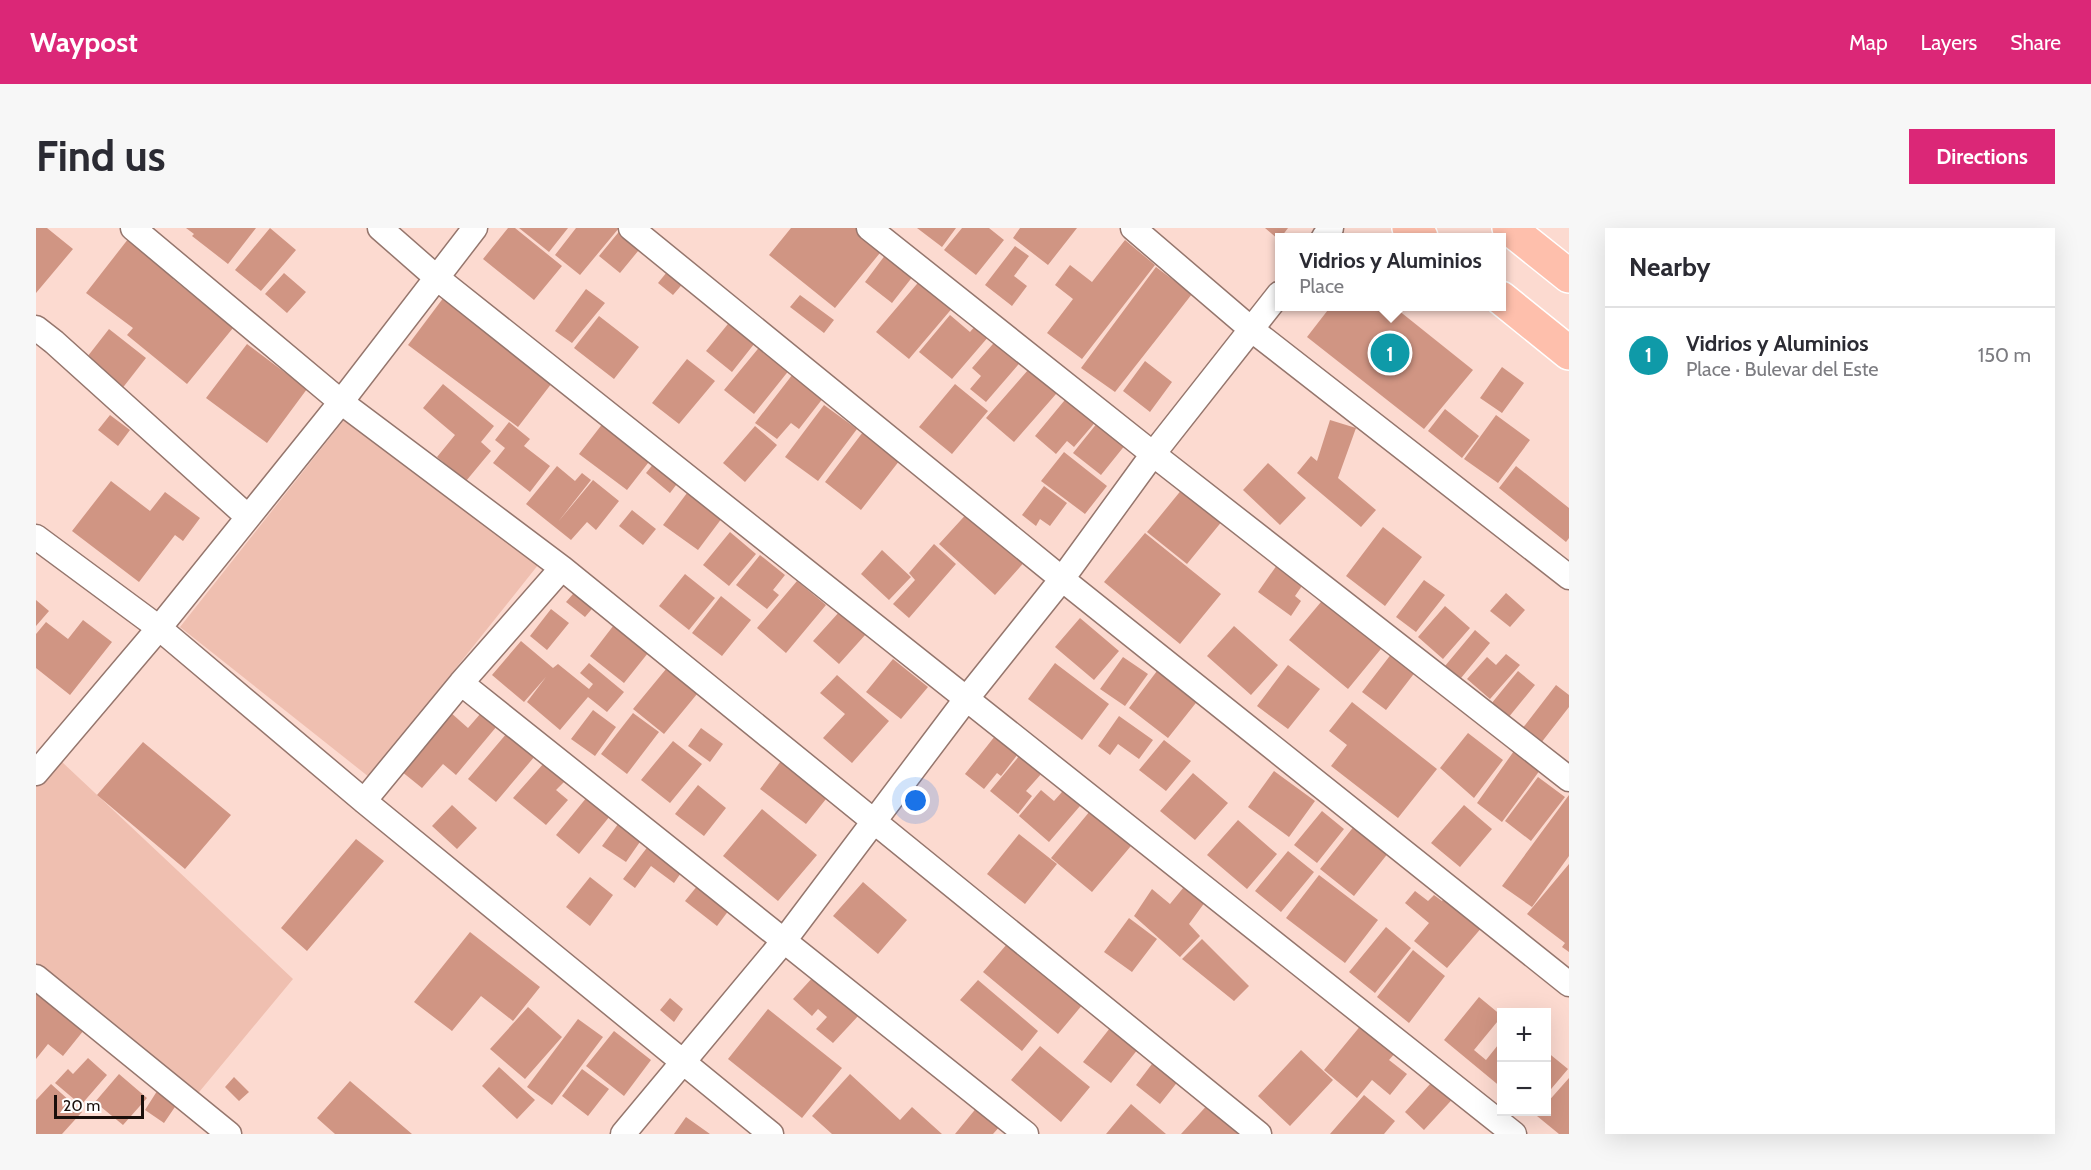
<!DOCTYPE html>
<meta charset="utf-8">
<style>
body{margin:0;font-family:Cabin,sans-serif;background:#f7f7f7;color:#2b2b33}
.controls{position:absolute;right:18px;bottom:18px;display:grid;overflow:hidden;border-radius:0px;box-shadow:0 6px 24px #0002}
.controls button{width:54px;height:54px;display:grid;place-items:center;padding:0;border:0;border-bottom:2px solid #e1e1e2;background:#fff;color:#2b2b33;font:30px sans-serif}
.scale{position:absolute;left:18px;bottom:15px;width:90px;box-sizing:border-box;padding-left:6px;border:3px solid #1a0f0b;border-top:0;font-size:16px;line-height:21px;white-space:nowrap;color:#1a0f0b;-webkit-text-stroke:4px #fff;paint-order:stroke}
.you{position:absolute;left:880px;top:573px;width:21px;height:21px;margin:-15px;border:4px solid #fff;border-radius:50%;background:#1a73e8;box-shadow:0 0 0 9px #1a73e833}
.badge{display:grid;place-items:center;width:39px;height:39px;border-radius:50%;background:#db2777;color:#fff;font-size:20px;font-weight:700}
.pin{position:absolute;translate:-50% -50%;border:3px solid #fff;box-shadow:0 2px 6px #0006}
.popup{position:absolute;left:1239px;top:5px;width:231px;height:78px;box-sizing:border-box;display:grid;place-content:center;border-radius:0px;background:#fff;filter:drop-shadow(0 2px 4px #0005);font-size:20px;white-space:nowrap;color:#7c7c81}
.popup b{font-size:22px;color:#2b2b33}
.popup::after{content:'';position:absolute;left:50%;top:100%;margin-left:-12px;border:12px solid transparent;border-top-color:#fff}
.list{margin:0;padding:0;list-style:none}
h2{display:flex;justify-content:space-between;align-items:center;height:78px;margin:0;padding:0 24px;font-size:26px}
h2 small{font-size:20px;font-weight:400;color:#7c7c81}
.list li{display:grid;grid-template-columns:39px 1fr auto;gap:18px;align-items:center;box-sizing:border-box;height:96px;padding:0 24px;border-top:2px solid #e1e1e2}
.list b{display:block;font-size:22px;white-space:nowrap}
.list p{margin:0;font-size:20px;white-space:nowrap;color:#7c7c81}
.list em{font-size:20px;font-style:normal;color:#7c7c81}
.map{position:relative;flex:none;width:1533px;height:906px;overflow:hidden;border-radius:0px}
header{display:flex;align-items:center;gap:36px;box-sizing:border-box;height:84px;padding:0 30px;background:#db2777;color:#fff}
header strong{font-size:28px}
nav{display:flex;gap:33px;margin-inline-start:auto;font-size:21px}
.intro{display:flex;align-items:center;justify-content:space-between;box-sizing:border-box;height:144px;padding:0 36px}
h1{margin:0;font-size:42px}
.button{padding:15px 27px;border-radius:0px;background:#db2777;color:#fff;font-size:21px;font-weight:700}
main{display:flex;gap:36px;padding:0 36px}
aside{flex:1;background:#fff;border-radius:0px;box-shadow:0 6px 24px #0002}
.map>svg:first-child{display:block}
.green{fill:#efbfb0}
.building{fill:#d09583}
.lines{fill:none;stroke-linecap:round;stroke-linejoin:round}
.minor-casing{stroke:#95766d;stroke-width:27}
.trunk-casing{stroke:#fff;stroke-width:36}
.minor{stroke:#fff;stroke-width:24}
.trunk{stroke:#febfac;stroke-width:33}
</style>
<header>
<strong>Waypost</strong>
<nav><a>Map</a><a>Layers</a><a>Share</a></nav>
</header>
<div class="intro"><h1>Find us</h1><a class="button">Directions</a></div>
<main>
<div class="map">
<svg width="1533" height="906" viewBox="0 0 1533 906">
<rect width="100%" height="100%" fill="#fcdad0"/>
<path class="green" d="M319 178 510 327 333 549 144 399Z
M9 518 257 751 154 875 0 751V529Z"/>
<path class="building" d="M0 0H11L37 21 0 65Z
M150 0H220L192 36 156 8 158 6Z
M234 0 260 22 225 63 199 42Z
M472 0H479L526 38 498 72 447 31Z
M483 0H532L513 24Z
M540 0H583L544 47 519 27Z
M586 0 607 17 584 45 563 28Z
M755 0H823L848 20 799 80 733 27Z
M881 0H920L906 19Z
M926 0H953L968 12 940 47 908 22Z
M984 0H1041L1012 37 977 10Z
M1229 0H1252L1243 12Z
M96 6 142 41 137 51 197 100 151 156 91 107 97 100 50 65Z
M1089 12 1119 37 1046 131 1011 105 1037 71 1019 57 1034 37 1056 54Z
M979 18 993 28 978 48 991 58 976 78 949 57Z
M853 22 881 43 856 75 829 54Z
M635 39 650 52 637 67 622 55Z
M1120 39 1156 66 1079 164 1045 140Z
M248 45 270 64 251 85 229 66Z
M886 50 918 78 873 131 840 104Z
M550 61 569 75 536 115 519 103Z
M764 67 798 92 788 105 754 79Z
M408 69 519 151 482 199 372 117Z
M1295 78H1357L1437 142 1388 201 1271 109Z
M914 87 934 104 940 97 953 108 916 151 883 124Z
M563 88 603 119 578 151 538 120Z
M696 91 722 111 696 144 670 123Z
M73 101 110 130 85 162 48 133Z
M963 109 988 130 950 174 934 161 945 148 936 140Z
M730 111 754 141 718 186 688 162Z
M211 116 271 161 231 215 170 170Z
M651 131 679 153 643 196 616 175Z
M1109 133 1136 154 1114 184 1087 163Z
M999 134 1027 158 978 214 950 190Z
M1466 139 1488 155 1466 185 1444 170Z
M760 142 791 165 763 201 755 195 741 211 719 195Z
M407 156 458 198 445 214 455 223 430 253 401 229 419 207 387 180Z
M919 156 952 183 916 226 883 199Z
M1033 167 1062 191 1038 219 1031 213 1020 226 999 208Z
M788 177 821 201 782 253 749 229Z
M1409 181 1443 208 1426 230 1392 203Z
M74 187 94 202 82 218 62 202Z
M1460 187 1494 212 1462 255 1428 231Z
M1066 189 1094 211 1065 247 1037 225Z
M571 190 619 226 591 262 543 226Z
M1294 192 1320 200 1302 250 1340 282 1325 299 1261 245 1275 228 1281 233Z
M473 194 494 211 488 218 514 238 494 264 457 235 469 220 459 212Z
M719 198 741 217 709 254 687 235Z
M830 200 867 228 825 282 789 254Z
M1028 224 1071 258 1049 286 1005 253Z
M623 229 647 248 634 265 610 245Z
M1232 235 1270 270 1244 297 1207 262Z
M521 238 539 253 546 245 555 252 522 294 557 252 583 273 560 302 551 294 535 312 490 276Z
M1480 238 1533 280V310L1530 314 1463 260Z
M75 253 114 283 129 264 164 290 147 313 139 307 103 354 36 303Z
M657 257 692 282 662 322 627 297Z
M1008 258 1031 275 1014 298 1004 291 1000 298 986 287Z
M1147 260 1187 292 1151 336 1111 304Z
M935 281 991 331 959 367 903 316Z
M596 282 620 301 607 317 583 298Z
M1347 299 1386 329 1349 378 1310 348Z
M694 304 720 326 693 358 667 337Z
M1109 305 1185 366 1144 416 1068 354Z
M898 316 920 336 873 390 857 376 879 352 873 345Z
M846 322 875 349 853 372 825 346Z
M724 327 749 347 737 362 743 367 731 381 700 357Z
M1241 337 1268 355 1259 368 1265 373 1255 388 1222 364Z
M649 346 679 370 653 402 623 378Z
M1388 352 1409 367 1380 404 1360 389Z
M761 353 790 377 750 425 721 400Z
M543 359 561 375 549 389 530 374Z
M1470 365 1489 382 1474 399 1454 383Z
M685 368 715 392 686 428 656 405Z
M1290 368 1349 416 1312 461 1253 412Z
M0 372 13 383 0 398Z
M1409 378 1434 400 1407 431 1382 409Z
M515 381 533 395 511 422 494 408Z
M804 383 830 406 803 436 777 413Z
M1044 390 1083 423 1058 452 1019 419Z
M47 392 76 414 34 467 0 440V406L10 394 32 411Z
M581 393 616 420 588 455 554 428Z
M1198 398 1242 437 1215 467 1171 428Z
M1439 402 1454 415 1425 450 1409 438Z
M485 413 517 440 522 436 553 461 557 456 544 445 553 435 588 464 571 484 552 469 524 502 491 474 510 449 488 474 456 447Z
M1356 425 1380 443 1350 482 1326 464Z
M1470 426 1484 437 1454 471 1431 451 1451 429 1460 437Z
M1087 429 1112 446 1089 478 1064 461Z
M857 431 892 459 865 491 830 464Z
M635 435 666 460 628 506 597 481Z
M1019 435 1073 476 1046 512 992 471Z
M1127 435 1167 466 1132 510 1093 480Z
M1252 437 1284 461 1252 501 1221 478Z
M1482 443 1499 457 1472 490 1455 476Z
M801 447 853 493 816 535 787 510 809 486 784 465Z
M1520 457 1533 467V479L1505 515 1486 501Z
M1316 474 1401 541 1362 590 1295 538 1311 517 1293 503Z
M557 482 580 499 559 528 535 511Z
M414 484 432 500 445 485 461 498 420 547 407 536 386 560 365 543Z
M597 485 623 504 591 546 565 526Z
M1083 488 1117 512 1103 531 1082 516 1074 527 1062 518Z
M665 500 687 516 674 534 652 518Z
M471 505 499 528 460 574 432 551Z
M1432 505 1467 532 1438 570 1404 540Z
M959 508 982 526 965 548 961 545 948 561 929 546Z
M1128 512 1155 533 1130 563 1103 542Z
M637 513 666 536 634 575 605 552Z
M107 514 195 587 149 641 61 567Z
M1478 523 1504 542 1466 594 1441 575Z
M751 525 798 561 770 596 724 561Z
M984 527 1006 545 990 563 996 568 982 586 954 563Z
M508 535 529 553 520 562 532 572 510 597 477 570Z
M1238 543 1279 573 1253 609 1212 579Z
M1157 545 1192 575 1159 612 1124 583Z
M1502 549 1529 569 1495 613 1469 593Z
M1033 556 1050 571 1013 614 983 588 1005 562 1018 573Z
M662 557 690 580 668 608 639 586Z
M1533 567V628L1496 679 1466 658Z
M551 569 574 588 543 626 520 607Z
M416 577 441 600 421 621 396 598Z
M1059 577 1100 612 1056 664 1015 630Z
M1428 577 1456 601 1424 639 1395 615Z
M726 581 781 627 742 673 687 628Z
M1286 583 1308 601 1281 635 1258 617Z
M585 592 608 608 590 634 566 618Z
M1202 592 1241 626 1211 661 1171 627Z
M1323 592 1357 619 1318 668 1284 641Z
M983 606 1021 636 989 676 951 646Z
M320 611 348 633 271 723 245 700Z
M613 617 647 642 638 655 615 638 599 660 587 651Z
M1252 623 1278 644 1245 684 1219 663Z
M1533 636V724L1526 719 1529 715 1491 686Z
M1283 647 1342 692 1309 735 1250 690Z
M554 649 577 667 554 698 530 679Z
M827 654 871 692 842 726 797 688Z
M1152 654 1172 670 1153 696 1164 708 1144 729 1098 688 1116 661 1134 676Z
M662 657 693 682 681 698 649 673Z
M1379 663 1392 673 1398 667 1406 673 1410 668 1447 698 1411 740 1378 713 1393 695 1369 675Z
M1093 690 1121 711 1096 744 1068 724Z
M1350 699 1375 720 1339 765 1313 744Z
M434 704 504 759 477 793 445 768 416 803 378 774Z
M977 709 1052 770 1022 806 947 744Z
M1166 711 1213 758 1198 773 1146 731Z
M1377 722 1409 748 1373 795 1341 769Z
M778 748 823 787 797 815 780 801 791 789 782 781 776 788 757 771Z
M942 752 1002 803 986 823 924 772Z
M0 764 52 797 27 828 12 816 0 831Z
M1443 769 1466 788 1438 822 1450 832 1466 812V860L1408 812Z
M634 770 647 781 638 794 624 782Z
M492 779 526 809 489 851 454 821Z
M732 781 806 840 766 890 692 831Z
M542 791 567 809 516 877 491 859Z
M1078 795 1106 816 1075 855 1047 834Z
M1326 796 1360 824 1353 832 1371 846 1354 867 1336 852 1321 870 1288 842Z
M578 803 615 832 588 868 550 838Z
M1004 818 1054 859 1025 894 975 852Z
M1265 822 1297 852 1254 898 1222 868Z
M1510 823 1532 841 1510 867Z
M1122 828 1147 847 1124 876 1100 857Z
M52 830 71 847 45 877 19 855 32 841 37 846Z
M463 839 499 872 481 891 446 858Z
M546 841 573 861 552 888 526 868Z
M83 846 111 870 87 897 59 874Z
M814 846 864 892 876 879 906 906H796L776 888Z
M1403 846 1423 864 1388 902 1369 884Z
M198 849 213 864 203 873 189 859Z
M1533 850V906H1523L1501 888 1505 884H1510V876Z
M314 853 376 906H299L281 890Z
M15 856 46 884 26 906H0V872Z
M123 860 143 873 128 895 109 882Z
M1328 867 1359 893 1348 906H1294Z
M1174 874 1206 901 1201 906H1145Z
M1095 876 1130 906H1070Z
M942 878 965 897 957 906H919Z
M650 889 674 906H638Z"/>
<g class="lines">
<defs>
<path id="minor" d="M97 0 305 174 526 340 1223 906
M344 0 401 50 1478 906
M595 0 1026 351 1533 756
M833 0 1117 226 1533 551
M1097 0 1215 101 1533 349
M1288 9 1295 0
M0 100 18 114 212 289
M0 309 123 400 328 573 735 906
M425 455 990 906
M0 545 123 400 305 174 439 0
M328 573 425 455 526 340
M0 749 193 906
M587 906 747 714 931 470 1026 351 1117 226 1243 66"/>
<path id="trunk" d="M1373 0 1385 9
M1473 0 1533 48
M1465 70 1533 125"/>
</defs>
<use href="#minor" class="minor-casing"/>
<use href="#trunk" class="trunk-casing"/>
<use href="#minor" class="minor"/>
<use href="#trunk" class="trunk"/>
</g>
</svg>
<div class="controls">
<button>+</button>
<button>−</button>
</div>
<div class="scale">20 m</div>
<div class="you"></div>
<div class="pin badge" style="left:1354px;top:125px;background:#0f9aa8">1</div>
<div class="popup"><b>Vidrios y Aluminios</b>Place</div>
</div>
<aside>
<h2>Nearby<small></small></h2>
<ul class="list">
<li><span class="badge" style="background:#0f9aa8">1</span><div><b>Vidrios y Aluminios</b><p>Place · Bulevar del Este</p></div><em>150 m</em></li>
</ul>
</aside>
</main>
